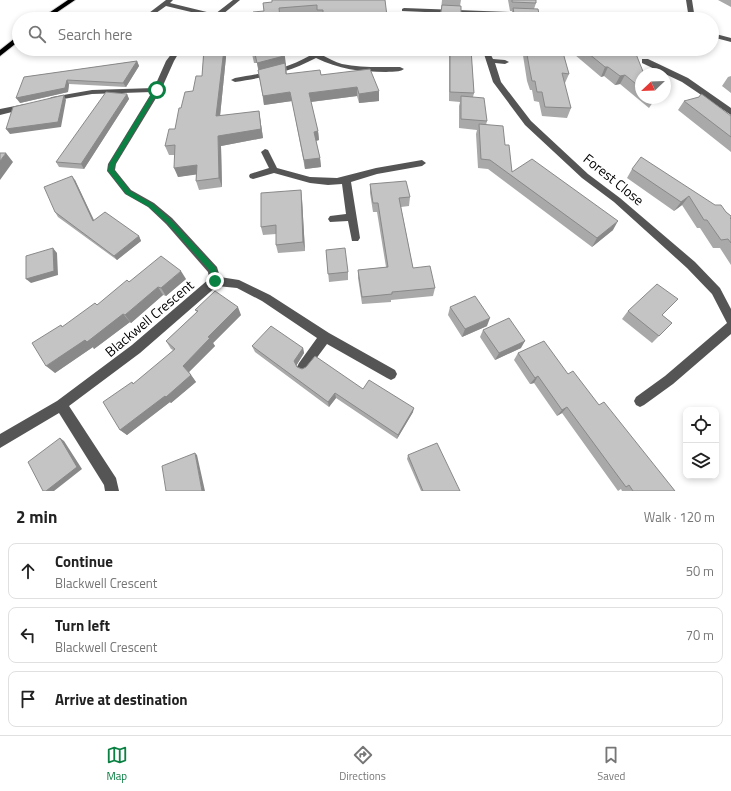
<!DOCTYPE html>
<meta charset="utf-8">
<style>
body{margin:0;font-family:"Titillium Web",sans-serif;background:#f2f2f2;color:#222}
.controls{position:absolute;right:12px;bottom:12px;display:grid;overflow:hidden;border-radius:8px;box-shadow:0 2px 6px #0003}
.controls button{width:36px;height:36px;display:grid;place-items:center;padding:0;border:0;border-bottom:1px solid #e0e0e0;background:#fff;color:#222;font:20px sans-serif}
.compass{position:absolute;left:635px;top:68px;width:36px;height:36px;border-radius:50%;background:#fff;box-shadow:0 2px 6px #0003;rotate:247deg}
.stop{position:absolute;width:12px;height:12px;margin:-9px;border:3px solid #0b8043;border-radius:50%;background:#fff}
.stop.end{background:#0b8043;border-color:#fff;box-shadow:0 1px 4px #0008}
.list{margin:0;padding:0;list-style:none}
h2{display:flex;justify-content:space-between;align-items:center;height:52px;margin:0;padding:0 16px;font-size:17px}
h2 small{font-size:13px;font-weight:400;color:#767676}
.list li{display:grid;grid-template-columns:26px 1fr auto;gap:12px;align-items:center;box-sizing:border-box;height:56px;margin:0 8px 8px;padding:0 8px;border:1px solid #e0e0e0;border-radius:8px}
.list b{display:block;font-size:15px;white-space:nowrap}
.list p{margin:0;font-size:13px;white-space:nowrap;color:#767676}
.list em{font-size:13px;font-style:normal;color:#767676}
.icon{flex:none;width:22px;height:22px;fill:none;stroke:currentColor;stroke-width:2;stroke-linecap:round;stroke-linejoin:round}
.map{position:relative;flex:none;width:731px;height:491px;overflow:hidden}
.search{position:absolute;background:#fff;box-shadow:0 2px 6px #0003;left:12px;right:12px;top:12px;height:44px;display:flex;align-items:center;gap:10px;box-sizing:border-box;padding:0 14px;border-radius:22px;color:#767676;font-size:15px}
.sheet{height:244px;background:#fff}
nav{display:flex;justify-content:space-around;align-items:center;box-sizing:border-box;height:56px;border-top:1px solid #e0e0e0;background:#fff;font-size:11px;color:#767676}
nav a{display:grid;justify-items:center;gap:2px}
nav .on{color:#0b8043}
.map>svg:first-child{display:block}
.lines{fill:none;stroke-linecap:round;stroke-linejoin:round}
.major-casing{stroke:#dbdbdb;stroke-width:2}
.minor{fill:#555;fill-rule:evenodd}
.major{fill:#000;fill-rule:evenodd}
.wall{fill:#a9a9a9}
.shaded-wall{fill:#898989}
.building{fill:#c4c4c4;stroke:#898989}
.route{fill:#0b8043}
.labels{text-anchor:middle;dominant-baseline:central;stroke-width:3;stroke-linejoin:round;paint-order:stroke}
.street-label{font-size:14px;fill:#000;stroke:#fff}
</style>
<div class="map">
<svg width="731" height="491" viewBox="0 0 731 491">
<rect width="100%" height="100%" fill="#fff"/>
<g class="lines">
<defs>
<path id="major" d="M68 0H75L47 19H40Z
M19 35V41L0 56V50Z"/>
</defs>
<use href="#major" class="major-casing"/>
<path class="minor" d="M166 0H173L170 3 215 14 233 0H240L217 19H210L212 17 166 6 149 18H145V16Z
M686 0H692L695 19H689Z
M404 8 637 17 640 19H587L402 11V9Z
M712 33 731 38V42L712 37Z
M175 49H181L174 61 161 90 116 164 115 170 131 190 154 203 172 218 217 267 220 277 239 280 270 295 329 333 395 370 397 374 395 378 391 380 387 378 327 344 307 371 303 373 299 371 297 367 299 363 317 338 262 301 237 288 217 286 140 353 69 406 116 478 119 491H105L104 485 59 413 0 448V434L57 401 132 345 209 279 208 272 166 224 148 207 125 194 107 171 108 164 152 92 92 94 52 101 48 99 52 97 92 90 154 88 166 61Z
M302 49C316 49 328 60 342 64 360 68 381 67 400 67L404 69C399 73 392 71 386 72 361 72 338 69 316 58 287 73 266 77 235 82L231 80 235 78C265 73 284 70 311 55Z
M488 52 490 53 493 59 505 60 509 62 505 64 495 63 501 82 531 121 588 174 620 198 695 262 720 288 731 309V334L673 384 644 405 640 407 636 405 634 401 636 397 665 376 727 323 712 294 687 268 614 202 582 178 525 125 493 82 484 54Z
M642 59H648L688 78 731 108V115L682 82 642 63Z
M25 104H28V108L0 115V109Z
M265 149 268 150 277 168 310 177 337 178 376 168 422 160 426 163 422 166 377 174 351 182 360 238 358 241H352L348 221 330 222 328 219 330 216 346 214 342 184 328 185 310 183 274 173 253 179 250 178 249 176 250 174 269 168 261 152Z"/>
<use href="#major" class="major"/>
</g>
<path class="wall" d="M385 0 387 19H317V14L281 17 264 11 263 3Z
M442 0H461L460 6 440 19Z
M508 0H536V3L534 9 540 19H511V17L512 11H510Z
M718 0H731V7Z
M204 49H224L226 57 220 116 259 111 263 138 221 146 222 187 199 190 196 181V174L178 177 175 155H169L165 146 175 129 181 108 193 91 202 76Z
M252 49 286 65 287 74 321 75 379 91V101L359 103 357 96 311 102 318 131 319 140 316 141 320 158 321 167 305 169 292 101 264 105 257 63H254L252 54Z
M449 49H471L474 93 473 97 487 121 486 125 505 145 512 172 613 230 592 247 488 169 478 168 476 134 477 130 459 128V106L460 102 449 101Z
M522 49H562L569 74 565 83H564L571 108 567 118 542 116 539 102 534 101 532 90H530L527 81Z
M568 49H634L641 74V98H654L655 99 649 108 620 84 615 85 604 76 601 77Z
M137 61 139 66 126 87 69 84 68 92 20 103 24 77Z
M731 76V93L722 86 728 77Z
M127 94 129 99 84 169 59 167 56 162Z
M684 101 731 116V152L678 110Z
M632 169 726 212 731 216V265L720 248H713L700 228H697L682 205 674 211 627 178Z
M75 180 94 220 139 236 141 241 117 260 58 217 55 212Z
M370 184 410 197 409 206 401 207 413 268 435 288 433 296 391 300V302L362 304 358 278V270L386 267 377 212H373L370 193Z
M301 190 302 199 305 251 278 253 276 245V234L263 235 261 227Z
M326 250 348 272V280L329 282Z
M186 279 166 296 163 295 131 323 130 322 94 349 93 347 55 373 63 327 97 305 129 282Z
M450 307 487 326 462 337 448 315Z
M195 310 241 315 213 343 215 346 189 372 196 382 171 403 170 402 127 435 120 430 173 350 171 349 166 341 197 312Z
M628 311 662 315 672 323 652 343 622 319Z
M483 330 521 348 495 360 480 337Z
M252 346 303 348 304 353 296 366 297 367 363 389 413 412 397 439 336 398 329 407 255 352Z
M518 353 568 374 599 405 675 491H622L621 489 618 491 562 413 557 416 534 383 530 384 514 360Z
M408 455 460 491H421L407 459Z"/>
<path class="shaded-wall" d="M224 49 226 57 219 126 216 116Z
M284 49 286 65 259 72 257 63Z
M137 61 139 66 126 87 123 83Z
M605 67H608L604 76 601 77Z
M625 75 620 84 615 85 620 76Z
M67 80 69 84 68 92 20 103 16 98Z
M357 87V96L310 102 309 93Z
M379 91V101L359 103V94Z
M290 92 292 101 264 105 263 96Z
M127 94 129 99 84 169 81 164Z
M64 95 66 100 61 127 10 134 6 129Z
M259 111 263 138 221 146 222 187 219 178 218 136Z
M318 131 319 140 315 141 314 132Z
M6 153 13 162 0 180V161Z
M320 158 321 167 305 169 304 160Z
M197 165 200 174 178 177 174 168Z
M72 176 75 180 96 225 93 221Z
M301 190 302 199 305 251 303 242Z
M689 196 682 205 674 211 681 202Z
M618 221 613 230 592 247 597 238Z
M139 236 141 241 117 260 114 256Z
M53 248 57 253 58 275 31 283 26 279Z
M181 271 186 279 166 296 161 288Z
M158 287 163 295 131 323 125 315Z
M238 307 241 315 213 343 215 346 188 373 183 366 208 337Z
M123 314 130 322 94 349 93 347 55 373 46 366Z
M490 318 487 326 462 337 465 329Z
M525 341 521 348 495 360 499 353Z
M303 348 304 353 296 366 294 361Z
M191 375 196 382 171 403 170 402 127 435 120 430Z
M538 376 534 383 530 384 535 378Z
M335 393 336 398 329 407 328 402Z
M567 407 562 413 557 416 562 410Z
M414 408 413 412 397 439 398 435Z
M60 438 64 441 82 469 54 491H46Z
M195 453 197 455 205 491H202Z"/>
<path class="building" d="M272 0H385L387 16H361L362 19H323V10H317V5L279 8 280 19H253V12L264 11 263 3 272 2Z
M512 0H536V3L512 2Z
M442 5 461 6V19H440Z
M513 8 538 9 540 19H515Z
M204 49H224L216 116 259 111 261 129 218 136 219 178 196 181 197 165 174 168 175 145 165 146 169 129H175L179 108H181L185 92 193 91 196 76H202Z
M252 49H284V56L257 63 255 54H252Z
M450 49H471L474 93 450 92Z
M526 49H562L569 74 562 73 571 108 545 107 542 92H537L535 81H532L530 71Z
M583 49H634L644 74H641V88L625 75 620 76 608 67H605Z
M137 61 123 83 67 80 65 88 16 98 24 77Z
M285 63 286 74 320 70 321 75 370 69 379 91 359 94 357 87 309 93 318 131 314 132 320 158 304 160 290 92 263 96 258 70Z
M106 92 127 94 81 164 56 162Z
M701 94 703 95 731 116V137L684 101 699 97Z
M64 95 58 122 6 129 13 107Z
M461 96 484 98 487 121 461 119Z
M479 124 503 126 505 145H509L512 172 532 159 618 221 597 238 490 160 481 159Z
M0 153H6L0 161Z
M641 157 715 205H721L726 212 731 216V218H730L731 219V243L728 239 721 240 707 220H704L689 196 681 202 632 169Z
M72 176 93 221 105 212 139 236 114 256 55 212 44 187Z
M406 181 410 197 399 198 413 268 430 266 435 288 392 292V294L362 297 358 270 388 267 378 203H373L370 184Z
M301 190 303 242 276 245V225L261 227V193Z
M53 248 54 271 26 279V256Z
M345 248 348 272 328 274 326 250Z
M161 256 181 271 161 288 158 287 125 315 123 314 87 342 85 340 46 366 32 343 61 325 62 327 95 303 97 305 127 280 129 282Z
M657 284 678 299 662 315 672 323 659 336 628 311Z
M215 291 238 307 208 337 210 338 183 366 191 375 166 397 165 396 120 430 103 402 132 382 133 384 175 349 166 341 198 311 195 310Z
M475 296 490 318 465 329 450 307Z
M509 318 525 341 499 353 483 330Z
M271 326 303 348 294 361 297 367 302 369 306 367 315 356 363 389 369 380 414 408 398 435 335 393 328 402 252 346Z
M544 341 568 374 573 371 599 405 604 402 675 491H633L629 485 626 487 567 407 562 410 538 376 535 378 518 353Z
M60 438 77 467 46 491H43L28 462Z
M437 443 460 491H423L408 455Z
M195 453 202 491H166L162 466Z"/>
<path class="route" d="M157 88 159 90 115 164 114 170 130 191 153 204 171 220 216 268 218 281 215 284 212 281 210 271 167 223 149 207 126 194 108 171 109 164 154 90Z"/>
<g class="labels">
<g class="street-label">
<text transform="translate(614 179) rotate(39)">Forest Close</text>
<text transform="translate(149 318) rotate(-40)">Blackwell Crescent</text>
</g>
</g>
</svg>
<div class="controls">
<button><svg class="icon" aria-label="locate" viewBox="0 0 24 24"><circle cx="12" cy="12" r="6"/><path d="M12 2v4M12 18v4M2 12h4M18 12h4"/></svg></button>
<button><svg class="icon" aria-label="layers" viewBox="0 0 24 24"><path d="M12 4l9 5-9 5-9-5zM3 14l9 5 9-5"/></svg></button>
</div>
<svg class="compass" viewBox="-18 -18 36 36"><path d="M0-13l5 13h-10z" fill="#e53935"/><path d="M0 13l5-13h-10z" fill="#767676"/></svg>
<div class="stop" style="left:157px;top:90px"></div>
<div class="stop end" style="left:215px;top:281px"></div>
<div class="search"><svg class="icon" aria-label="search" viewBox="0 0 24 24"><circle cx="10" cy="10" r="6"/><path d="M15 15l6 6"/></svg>Search here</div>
</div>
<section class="sheet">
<h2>2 min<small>Walk · 120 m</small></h2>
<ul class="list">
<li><svg class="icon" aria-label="ahead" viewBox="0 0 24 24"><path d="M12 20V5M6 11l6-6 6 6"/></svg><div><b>Continue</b><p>Blackwell Crescent</p></div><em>50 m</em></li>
<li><svg class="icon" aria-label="left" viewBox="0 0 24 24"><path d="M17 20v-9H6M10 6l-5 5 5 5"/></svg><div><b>Turn left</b><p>Blackwell Crescent</p></div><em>70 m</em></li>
<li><svg class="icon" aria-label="arrive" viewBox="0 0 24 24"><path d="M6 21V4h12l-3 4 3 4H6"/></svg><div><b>Arrive at destination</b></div></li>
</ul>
</section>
<nav>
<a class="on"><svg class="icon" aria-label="map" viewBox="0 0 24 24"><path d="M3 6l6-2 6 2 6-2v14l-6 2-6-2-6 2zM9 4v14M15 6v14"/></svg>Map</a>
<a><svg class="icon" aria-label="directions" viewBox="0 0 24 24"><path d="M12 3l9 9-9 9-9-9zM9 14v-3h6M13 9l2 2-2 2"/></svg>Directions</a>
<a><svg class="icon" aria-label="saved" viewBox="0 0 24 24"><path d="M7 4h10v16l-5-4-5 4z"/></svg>Saved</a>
</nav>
